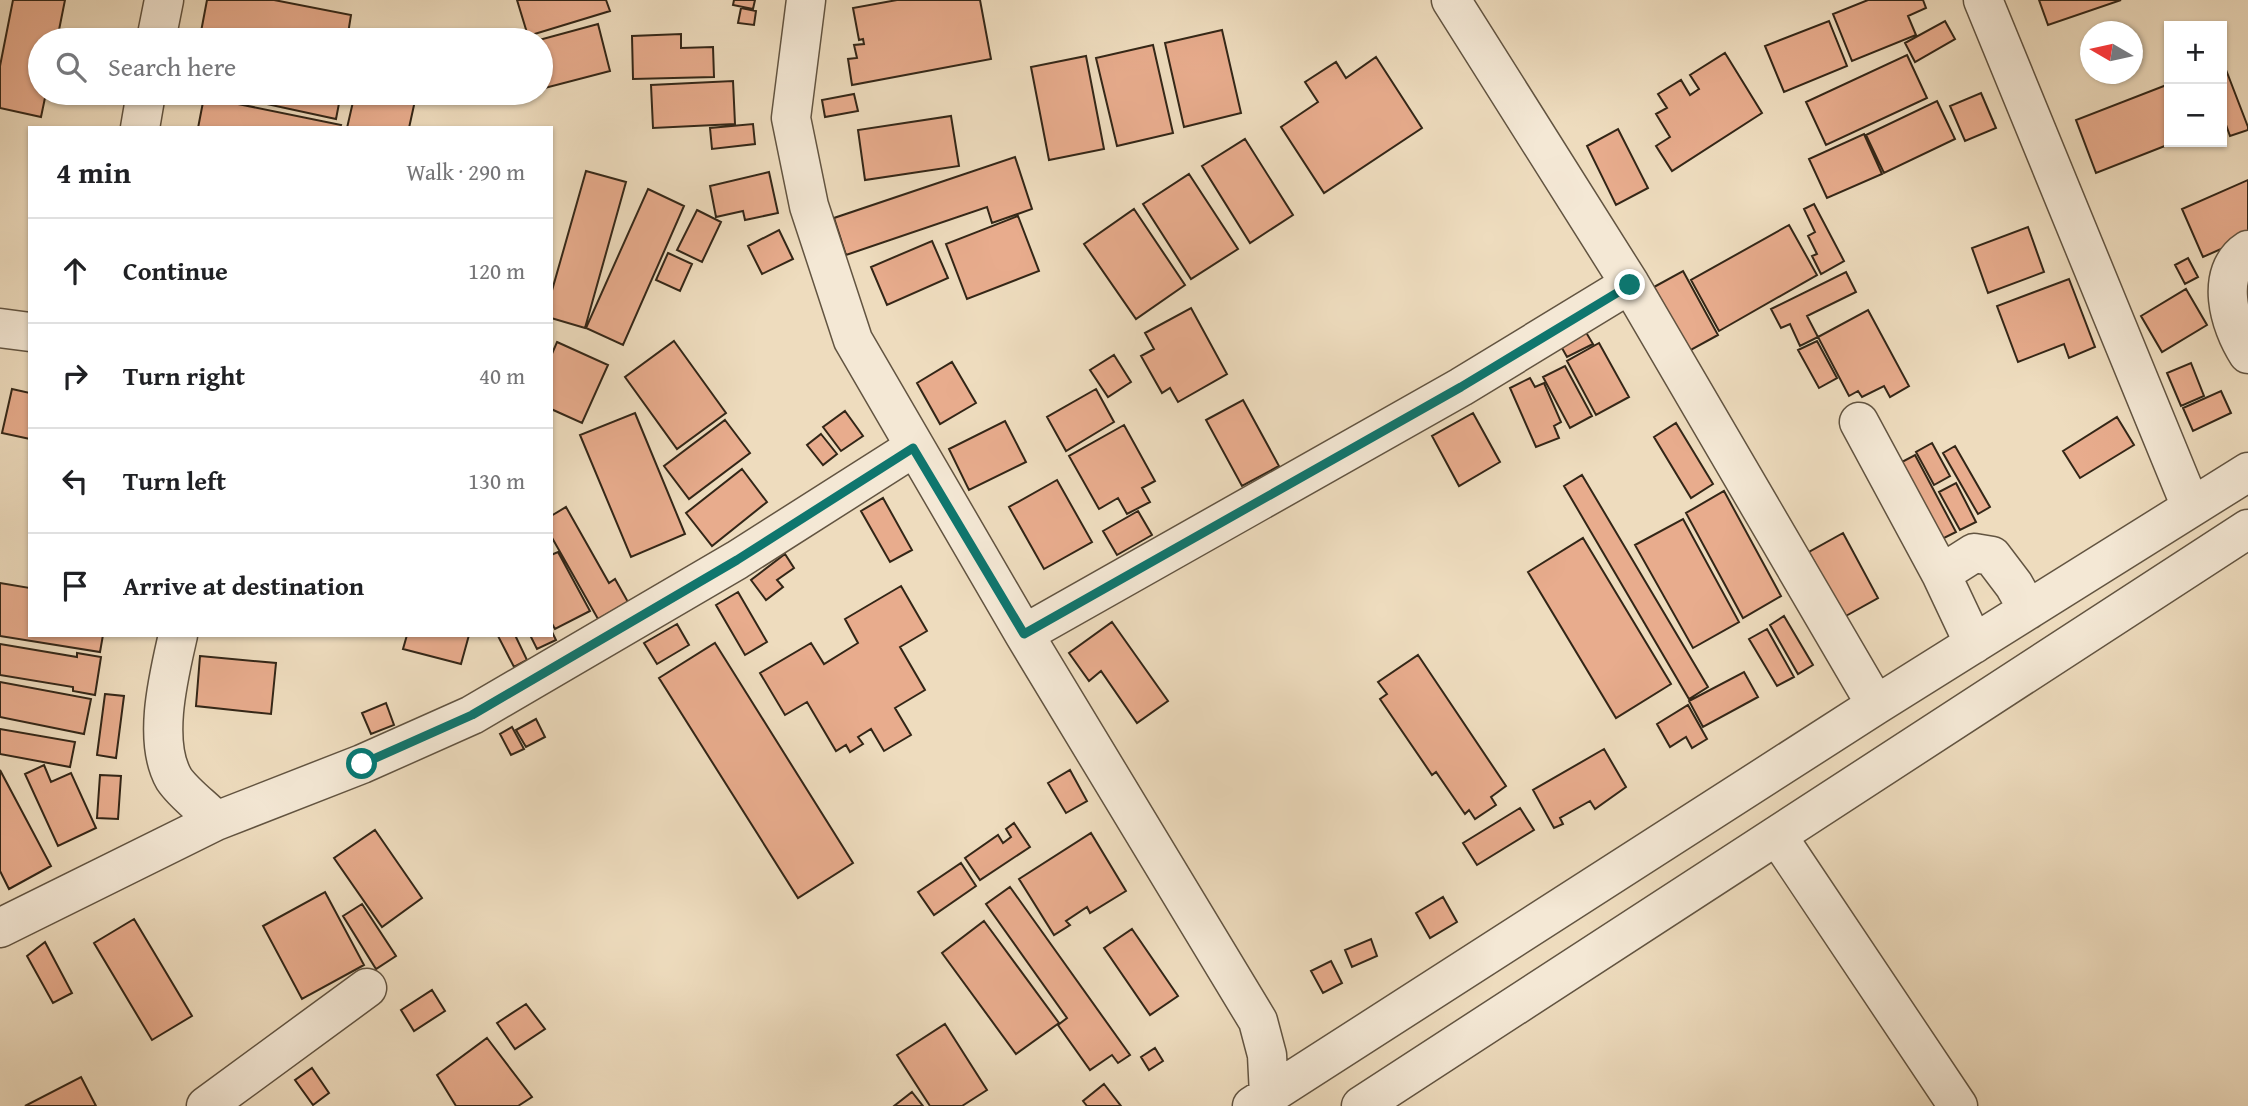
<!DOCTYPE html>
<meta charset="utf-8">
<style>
body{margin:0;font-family:"Gentium Book Plus",serif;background:#f2f2f2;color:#202124}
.controls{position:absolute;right:21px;top:21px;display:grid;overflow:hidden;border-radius:0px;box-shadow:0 2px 5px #0004}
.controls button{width:63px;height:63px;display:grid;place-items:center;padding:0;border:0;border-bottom:2px solid #e0e0e0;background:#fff;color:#202124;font:35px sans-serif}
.compass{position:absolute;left:2080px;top:21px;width:63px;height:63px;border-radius:50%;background:#fff;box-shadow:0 2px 5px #0004;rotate:279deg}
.stop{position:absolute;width:21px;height:21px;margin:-16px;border:5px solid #0f766e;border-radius:50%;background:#fff}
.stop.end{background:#0f766e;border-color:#fff;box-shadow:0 2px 7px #0008}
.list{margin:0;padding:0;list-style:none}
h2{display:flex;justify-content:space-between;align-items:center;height:91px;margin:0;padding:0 28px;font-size:30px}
h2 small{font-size:23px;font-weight:400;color:#757577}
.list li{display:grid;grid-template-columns:46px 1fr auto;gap:21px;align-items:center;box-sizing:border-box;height:105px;padding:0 28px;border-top:2px solid #e0e0e0}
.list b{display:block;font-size:26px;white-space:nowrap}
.list em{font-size:23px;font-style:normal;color:#757577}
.icon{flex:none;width:38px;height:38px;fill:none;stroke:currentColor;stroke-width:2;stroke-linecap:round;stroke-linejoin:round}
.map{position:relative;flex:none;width:2248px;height:1106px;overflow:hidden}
.search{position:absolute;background:#fff;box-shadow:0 2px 5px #0004;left:28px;top:28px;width:525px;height:77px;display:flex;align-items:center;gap:18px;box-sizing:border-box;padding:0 24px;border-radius:38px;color:#757577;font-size:26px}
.panel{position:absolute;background:#fff;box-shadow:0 2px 5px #0004;left:28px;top:126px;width:525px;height:511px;border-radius:0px}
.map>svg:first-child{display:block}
.building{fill:#e8ac8d;stroke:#332617;stroke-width:2}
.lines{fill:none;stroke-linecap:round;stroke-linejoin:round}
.minor-casing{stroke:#625441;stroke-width:41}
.minor{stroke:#f4e8d5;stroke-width:38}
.route{stroke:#0f766e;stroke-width:9}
</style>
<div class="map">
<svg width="2248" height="1106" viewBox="0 0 2248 1106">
<rect width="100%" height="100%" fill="#eedcbe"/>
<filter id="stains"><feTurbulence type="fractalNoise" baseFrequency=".00286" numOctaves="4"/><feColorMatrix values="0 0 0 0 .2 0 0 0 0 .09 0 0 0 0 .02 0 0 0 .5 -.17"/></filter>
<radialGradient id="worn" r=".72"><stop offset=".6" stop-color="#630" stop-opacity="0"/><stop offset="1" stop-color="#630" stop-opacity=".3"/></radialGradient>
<path class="building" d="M13 0H65L57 40H40V93H46L41 117 0 108V66Z
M207 0H274L351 15 347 40H216L200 37Z
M517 0H606L610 11 528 36Z
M734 0H755L753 9 733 5Z
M897 0H980L991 59 852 85 848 59 857 58 854 45 864 44 863 39 859 40 853 8Z
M1868 0H1923L1926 8 1908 16 1916 35 1852 61 1833 14Z
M2039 0H2121L2048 25Z
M741 8 756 11 754 25 738 23Z
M1829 21 1847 66 1784 92 1765 46Z
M1945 21 1955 39 1915 62 1905 43Z
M598 24 610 71 541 89 539 40Z
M1222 30 1241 113 1184 127 1165 43Z
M681 34V48L713 47 714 77 633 79 632 36Z
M1153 45 1173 133 1117 146 1096 58Z
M1725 53 1762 113 1672 171 1656 146 1670 137 1656 114 1667 108 1658 94 1681 80 1690 95 1699 89 1690 75Z
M1907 55 1927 98 1826 145 1806 102Z
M1086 56 1104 149 1049 160 1031 67Z
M1376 57 1422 128 1324 193 1281 127 1318 102 1305 82 1336 62 1346 78Z
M2223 62 2248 127V130L2230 136 2225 122 2222 124Z
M733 81 735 124 653 128 651 85Z
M2169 84V142H2175L2096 173 2076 120Z
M228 93H341L336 119 244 99 245 96Z
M355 93 416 96 409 128H347Z
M1981 93 1996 128 1965 141 1950 106Z
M854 94 858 111 825 117 822 100Z
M204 97 341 125 340 128H198Z
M1937 101 1955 139 1884 173 1866 135Z
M951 116 959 166 865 180 858 130Z
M753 124 755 144 712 149 710 128Z
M1618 129 1648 188 1616 205 1587 146Z
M1864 134 1882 174 1827 198 1809 159Z
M1245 139 1293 215 1250 243 1202 166Z
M1015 157 1032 209 992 223 987 207 846 255 834 218Z
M586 171 626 182 585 328 551 318V294Z
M769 172 778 213 745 220 743 211 716 217 710 186Z
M1189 174 1238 249 1191 279 1143 204Z
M2248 180V237L2203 257 2182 209Z
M648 189 684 206 623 345 586 328Z
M1814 204 1844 261 1821 274 1812 256 1817 254 1808 236 1815 232 1804 209Z
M1134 209 1185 285 1136 319 1084 244Z
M697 210 721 222 702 262 677 250Z
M1018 216 1039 271 967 299 946 244Z
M1789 225 1817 275 1719 331 1691 280Z
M2028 227 2044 272 1988 293 1972 248Z
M779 230 793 259 762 274 748 246Z
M932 241 948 278 887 305 871 267Z
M668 253 692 264 680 291 656 280Z
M2188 258 2198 277 2185 284 2175 265Z
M1683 271 1718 335 1689 351 1654 287Z
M1846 272 1856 292 1807 316 1818 337 1800 346 1790 324 1781 328 1771 309Z
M2069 279 2095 347 2069 358 2064 344 2018 362 1997 306Z
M2186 289 2207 325 2162 352 2141 316Z
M1191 308 1227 374 1178 402 1170 388 1162 393 1141 356 1154 349 1145 333Z
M1868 310 1909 386 1890 397 1884 386 1862 397 1858 391 1849 396 1818 337Z
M1581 324 1593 344 1567 357 1557 339Z
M674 341 726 413 677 449 625 377Z
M1817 341 1837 378 1819 388 1798 350Z
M557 342 608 365 582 423 551 409V356Z
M1599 343 1629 397 1596 415 1567 361Z
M1114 355 1131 382 1108 397 1090 370Z
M952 362 976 403 940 424 917 383Z
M2191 363 2204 396 2181 406 2167 373Z
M1565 366 1592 416 1570 428 1543 377Z
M1530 378 1535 387 1544 383 1561 422 1554 426 1559 438 1536 447 1510 388Z
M12 389 30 393V439L2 433Z
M1096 389 1114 422 1066 451 1047 417Z
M2221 391 2231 413 2193 431 2183 408Z
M1243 400 1279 466 1242 486 1206 420Z
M845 411 863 436 841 451 823 427Z
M635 413 685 534 631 557 580 435Z
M1473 413 1500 462 1459 486 1432 436Z
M2117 417 2134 445 2080 478 2063 451Z
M725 420 750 453 689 499 664 466Z
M1005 421 1026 462 969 490 949 449Z
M1676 423 1713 484 1691 498 1654 437Z
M1124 425 1155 481 1142 488 1150 502 1127 514 1118 498 1099 509 1069 456Z
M821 434 837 454 823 465 807 445Z
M1932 443 1950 476 1934 485 1916 452Z
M1955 446 1990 507 1978 514 1943 453Z
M1915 455 1956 532 1942 539 1900 463Z
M742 469 767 502 712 546 686 513Z
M1582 475 1708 687 1689 699 1564 486Z
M1057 480 1092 542 1044 569 1009 507Z
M1956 483 1976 522 1960 530 1939 492Z
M1724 491 1781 596 1743 618 1686 513Z
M883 498 912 550 890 562 861 511Z
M566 507 609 583 615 579 628 602 598 619 551 536V516Z
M1138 511 1152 535 1117 555 1103 531Z
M1683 519 1739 622 1693 648 1635 545Z
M1843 533 1878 598 1844 617 1809 552Z
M1583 538 1671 684 1616 718 1528 572Z
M558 552 590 611 555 629 551 622V555Z
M785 554 794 568 777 580 783 587 766 600 751 580Z
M0 583 30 588V635H103L100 652 0 636Z
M901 586 927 631 900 647 925 690 895 708 911 735 884 751 871 729 858 737 863 744 850 752 846 745 836 751 807 702 785 715 760 673 811 643 824 664 858 643 845 619Z
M738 592 767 642 745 655 716 605Z
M1784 616 1813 665 1798 674 1770 625Z
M1112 622 1168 701 1137 723 1101 671 1089 681 1069 653Z
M677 624 689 645 657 664 644 643Z
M1767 629 1794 677 1777 686 1749 639Z
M551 630 556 640 537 649 530 635H551Z
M407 635H469L461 664 403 649Z
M515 635 527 660 514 667 498 636Z
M715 643 853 863 798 898 659 678Z
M0 644 77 657V653L101 657 95 695 73 691V687L0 675Z
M1418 655 1506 786 1491 797 1496 805 1475 819 1469 810 1465 814 1436 772 1432 775 1380 699 1387 694 1378 682Z
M200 656 276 663 271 714 196 706Z
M1744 672 1758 697 1703 727 1689 701Z
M0 682 91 699 84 734 0 717Z
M105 694 124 696 116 758 97 755Z
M386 703 394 725 371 734 362 713Z
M1688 705 1707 739 1692 748 1686 737 1670 747 1657 724Z
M536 719 545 737 526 747 516 730Z
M512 727 524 749 511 755 500 734Z
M0 729 75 742 70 767 0 754Z
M1604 749 1626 787 1595 809 1590 801 1560 818 1563 824 1554 828 1533 790Z
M44 765 51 782 71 773 96 828 58 846 25 774Z
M0 770 51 866 9 889 0 871Z
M1070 770 1087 801 1066 813 1048 783Z
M100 775 121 776 118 819 97 818Z
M1520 808 1534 830 1477 865 1463 843Z
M1014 823 1030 847 980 880 965 858 998 835 1003 843 1011 837 1006 829Z
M375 830 422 898 382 927 334 858Z
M1091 833 1126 891 1090 913 1087 907 1066 921 1070 925 1054 935 1019 879Z
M961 863 976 886 934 915 918 892Z
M1010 887 1130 1055 1118 1063 1112 1055 1090 1070 1058 1025 1067 1018 986 904Z
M325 892 364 965 302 999 263 926Z
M1443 897 1457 922 1430 938 1416 913Z
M362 904 396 956 376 969 343 916Z
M134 919 192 1016 152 1040 94 943Z
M984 921 1059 1023 1016 1054 942 953Z
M1132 929 1178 996 1150 1015 1104 948Z
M1371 939 1377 956 1352 967 1345 950Z
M45 942 72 993 53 1003 27 956Z
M1331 961 1342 983 1323 993 1311 971Z
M432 990 445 1011 414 1031 401 1010Z
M526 1004 545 1029 515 1049 497 1023Z
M945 1024 987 1090 962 1106H930L897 1055Z
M487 1038 532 1097 518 1106H456L437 1075Z
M1155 1048 1163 1061 1149 1070 1141 1057Z
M312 1068 329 1093 313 1105 295 1080Z
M81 1077 96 1106H25Z
M1104 1084 1121 1106H1087L1083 1101Z
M912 1092 923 1106H894Z"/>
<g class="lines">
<defs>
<path id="minor" d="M806 0 791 118 809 206 853 340 1024 634 1258 1021 1267 1055 1269 1095
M1451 0 1630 284 1876 705
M1983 0 2191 507
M156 40 164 0
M140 128 146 93
M2248 250C2214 272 2229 325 2248 354
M0 328 30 332
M1859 422 1941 574 1974 644
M1941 574 1974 553 1992 556 2014 585 2028 610
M1024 634 1461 387 1630 284
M178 635C169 675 152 741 174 779 184 794 204 808 216 821
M1778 837 1958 1106
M0 928 216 821 362 764 472 715 737 560 913 448
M206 1106 367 988
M1252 1106 1876 705 2248 472
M1361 1106 2248 529"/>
</defs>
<use href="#minor" class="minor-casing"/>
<use href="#minor" class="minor"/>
</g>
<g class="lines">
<path class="route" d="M362 764 472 715 737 560 913 448 1024 634 1461 387 1630 285"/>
</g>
<rect width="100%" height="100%" filter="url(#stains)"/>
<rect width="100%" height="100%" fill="url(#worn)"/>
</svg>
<div class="controls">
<button>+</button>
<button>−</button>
</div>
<svg class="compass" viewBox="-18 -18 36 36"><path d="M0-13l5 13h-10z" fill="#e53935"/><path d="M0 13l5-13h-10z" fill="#757577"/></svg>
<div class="stop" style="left:362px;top:764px"></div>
<div class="stop end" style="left:1630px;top:285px"></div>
<div class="search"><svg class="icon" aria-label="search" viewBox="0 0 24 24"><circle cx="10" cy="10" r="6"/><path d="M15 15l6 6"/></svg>Search here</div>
<section class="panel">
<h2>4 min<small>Walk · 290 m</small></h2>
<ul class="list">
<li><svg class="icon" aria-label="ahead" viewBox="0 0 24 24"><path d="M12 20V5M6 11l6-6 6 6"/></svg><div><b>Continue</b></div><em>120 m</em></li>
<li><svg class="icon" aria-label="right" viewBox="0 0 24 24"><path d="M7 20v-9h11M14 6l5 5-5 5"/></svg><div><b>Turn right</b></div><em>40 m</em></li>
<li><svg class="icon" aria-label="left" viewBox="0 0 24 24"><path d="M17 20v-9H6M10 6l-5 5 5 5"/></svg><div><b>Turn left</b></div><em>130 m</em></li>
<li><svg class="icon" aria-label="arrive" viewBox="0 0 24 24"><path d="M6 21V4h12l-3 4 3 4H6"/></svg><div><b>Arrive at destination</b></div></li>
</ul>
</section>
</div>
